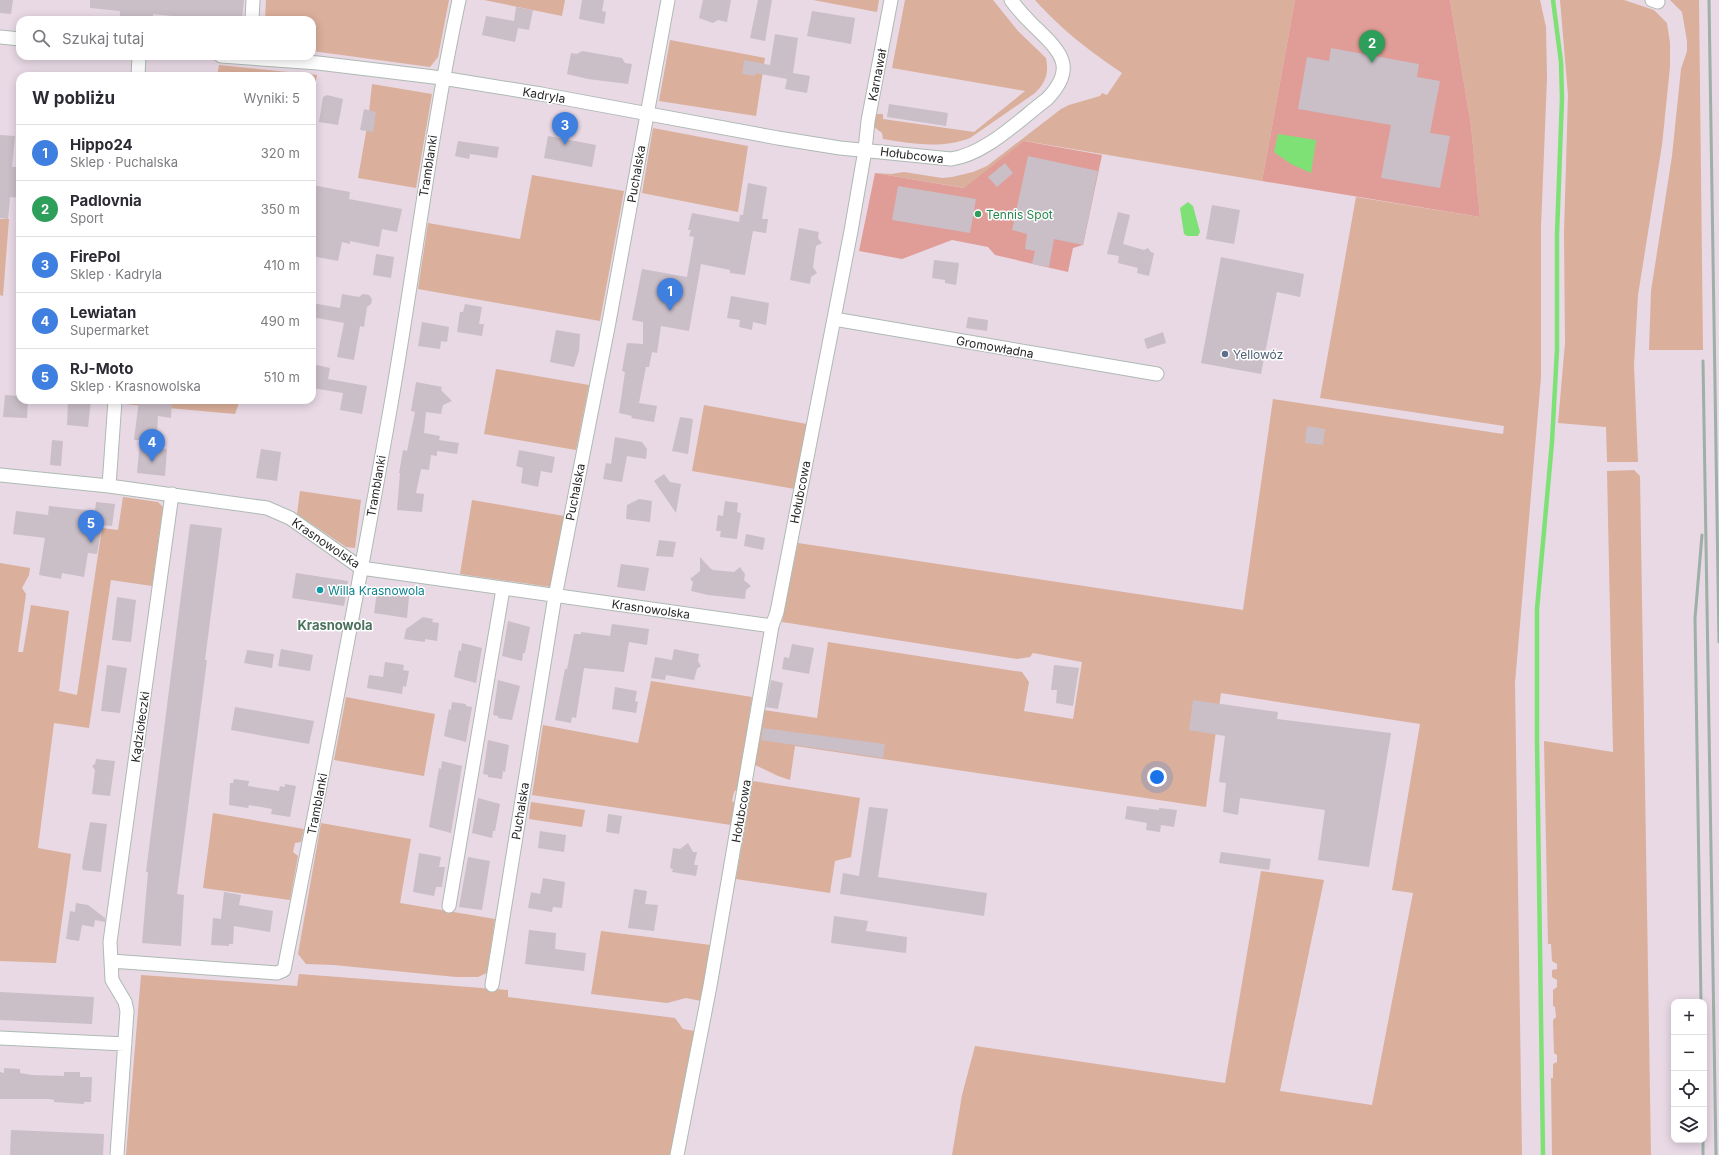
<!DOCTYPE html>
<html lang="pl">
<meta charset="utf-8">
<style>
body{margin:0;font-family:Inter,sans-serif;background:#f7f7f7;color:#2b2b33}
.controls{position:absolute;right:12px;bottom:12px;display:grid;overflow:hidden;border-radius:8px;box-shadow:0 2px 10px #0003}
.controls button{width:36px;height:36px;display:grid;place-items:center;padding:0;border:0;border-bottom:1px solid #e1e1e2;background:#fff;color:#2b2b33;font:20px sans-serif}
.you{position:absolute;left:1157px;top:777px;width:14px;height:14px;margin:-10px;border:3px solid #fff;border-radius:50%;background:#1a73e8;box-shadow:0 0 0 6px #1a73e833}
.badge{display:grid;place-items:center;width:26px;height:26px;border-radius:50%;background:#7c3aed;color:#fff;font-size:13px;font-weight:700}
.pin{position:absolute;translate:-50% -33px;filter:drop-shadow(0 1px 2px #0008)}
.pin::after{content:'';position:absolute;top:21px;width:14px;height:12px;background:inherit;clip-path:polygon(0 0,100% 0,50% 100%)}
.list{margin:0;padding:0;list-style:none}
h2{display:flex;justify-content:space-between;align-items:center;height:52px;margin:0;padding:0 16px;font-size:17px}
h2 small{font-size:13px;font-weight:400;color:#7c7c81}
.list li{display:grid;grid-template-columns:26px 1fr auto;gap:12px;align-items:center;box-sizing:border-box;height:56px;padding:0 16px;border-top:1px solid #e1e1e2}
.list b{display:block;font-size:15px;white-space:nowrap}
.list p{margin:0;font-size:13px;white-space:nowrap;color:#7c7c81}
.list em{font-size:13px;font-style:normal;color:#7c7c81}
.icon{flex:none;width:22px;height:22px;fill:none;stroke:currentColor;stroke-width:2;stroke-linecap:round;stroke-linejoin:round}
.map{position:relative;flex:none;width:1719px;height:1155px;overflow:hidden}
.search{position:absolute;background:#fff;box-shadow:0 2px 10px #0003;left:16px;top:16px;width:300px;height:44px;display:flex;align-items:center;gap:10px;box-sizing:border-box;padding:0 14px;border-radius:12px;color:#7c7c81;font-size:15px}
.panel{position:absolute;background:#fff;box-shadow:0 2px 10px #0003;left:16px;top:72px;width:300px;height:332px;border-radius:12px}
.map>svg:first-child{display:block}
.green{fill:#daaf9b}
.pitch{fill:#e09d97}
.water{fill:#7ee176}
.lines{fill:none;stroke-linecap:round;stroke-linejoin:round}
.stream{stroke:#7ee176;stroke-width:4.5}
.building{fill:#cabec7}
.street-casing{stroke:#adbab3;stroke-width:15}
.street{stroke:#fff;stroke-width:13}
.rail{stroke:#9dafa6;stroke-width:3}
.leisure-dot{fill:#2e9e5b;stroke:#fff;stroke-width:1.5}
.service-dot{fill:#5c6f8a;stroke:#fff;stroke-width:1.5}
.culture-dot{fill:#0f9aa8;stroke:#fff;stroke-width:1.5}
.labels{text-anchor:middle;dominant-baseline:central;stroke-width:3;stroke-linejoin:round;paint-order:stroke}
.street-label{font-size:12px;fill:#272727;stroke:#fff}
.leisure-label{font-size:12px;fill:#27864d;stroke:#fff;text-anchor:start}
.service-label{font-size:12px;fill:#4e5e75;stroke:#fff;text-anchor:start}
.culture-label{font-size:12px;fill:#0d838f;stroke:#fff;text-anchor:start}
.neighbourhood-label{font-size:13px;font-weight:bold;fill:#4c725e;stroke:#fff}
</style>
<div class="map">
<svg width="1719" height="1155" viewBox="0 0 1719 1155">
<rect width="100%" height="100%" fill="#e8d9e5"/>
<path class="green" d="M266 0H449L438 57 430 67 312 51V20H265Z
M484 0H565L562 16Z
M813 0H879L877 12Z
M905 0H993L1018 31 1046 58C1049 73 1046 82 1035 93L970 138C942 149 912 144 883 139L882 133 874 127 875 122 872 120 873 114H883V119L974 132 1025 91 892 68Z
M1035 0H1295L1262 181 1025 141 965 188 875 173 891 174 904 172 942 178 952 177 973 172 987 166 1061 109 1069 105 1100 96 1102 93 1107 95 1122 73C1087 49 1063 31 1035 0Z
M1450 0H1540L1546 27 1547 78 1541 227V377L1515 683 1522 1155H952L962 1095 975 1046 1225 1083 1261 871 1324 880 1280 1091 1372 1105 1413 893 1392 890 1420 724 1221 693 1206 807 795 746 790 780 778 776 755 765 754 762 764 710 817 718 828 642 1022 672 1029 682 1024 711 1073 719 1082 662 1033 653 1030 657 1017 659 782 622 798 543 1243 610 1273 399 1503 434 1504 426 1320 398 1356 197 1480 217 1471 125Z
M1560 0H1624L1654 10 1667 23 1670 43V67L1662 145 1638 295 1634 365 1638 462H1607L1606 427 1558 423 1565 343 1564 233 1568 95Z
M1670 0H1699L1703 350H1649L1651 291 1672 156 1681 69 1687 51V41L1682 12Z
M670 40 765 58 756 116 659 101Z
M219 65 317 75 312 103V76H217Z
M372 84 432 94 416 188 358 178 368 121Z
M653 128 748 146 738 212 642 193Z
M532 175 624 191 600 321 418 289 428 223 520 239Z
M0 219H9L3 296 0 295Z
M496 369 589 385 576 450 484 434Z
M124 400H240L235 414 124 404Z
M704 405 807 424 795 489 692 471Z
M1634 470 1640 476 1651 1155H1552L1551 1078H1553V1064L1557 1062V1055L1554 1053 1553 1020 1556 1017 1555 1007 1553 1006V990L1557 987V980L1552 977V970L1557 969V964L1552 961 1551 944H1548L1544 741 1613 752 1607 471Z
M300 491 361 500 355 548 346 547 297 514Z
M123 497 158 502 163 507 152 586 111 580 89 728 54 723 38 848 71 854 56 963 0 961V563L30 568 29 575 22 588 26 594 18 652H23L31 605 69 611 59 691 77 695 102 528 118 530Z
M472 500 564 516 551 587 460 574Z
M651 681 752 697 739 787 734 792 732 801 735 803 731 825 532 795 543 725 638 743Z
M346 697 435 714 424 776 334 760Z
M753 781 860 798 851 857 835 861 830 893 736 879Z
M531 802 585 810 582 827 529 819Z
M213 813 304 829 301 842 295 843 293 852 298 856 290 900 203 888Z
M321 823 411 839 400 903 495 919 487 973 478 977H456L334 965 306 964 298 954Z
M601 931 711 945 701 1001 686 998 667 1003 591 994Z
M299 974 508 990V997L675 1018 683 1029 695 1031 672 1155H126L141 975 297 986Z"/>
<path class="pitch" d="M1295 0H1450L1471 125 1480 217 1262 181Z
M1024 141 1102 155 1083 245 1073 248 1068 272 995 255 988 247 952 240 902 259 859 251 875 173 964 188Z"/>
<path class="water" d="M1278 134 1316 140 1311 173 1291 164 1274 152Z
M1188 202 1193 206 1200 232 1198 236H1187L1184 234 1180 208Z"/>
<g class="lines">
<path class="stream" d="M1543 1155 1537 742V609L1552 442 1557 350V234L1562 98 1561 62 1553 0"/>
</g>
<path class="building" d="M0 0H13L11 14 0 13Z
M90 0H244L242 20H210L153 14V19L120 16V11L90 8Z
M582 0H604L602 11 606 12 604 24 579 19Z
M703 0H731L727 22 718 20 713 23 699 18Z
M758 0H772L765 41 750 38Z
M516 7 533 10 529 30 518 28 515 42 482 35 486 16 514 21Z
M812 11 855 18 851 44 807 36Z
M775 34 798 38 793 73 810 76 807 93 785 89 787 79 756 73 755 76 742 74 744 60 770 65Z
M1331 48 1419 64 1417 77 1440 81 1430 133 1450 136 1440 188 1381 178 1391 125 1298 109 1307 57 1329 61Z
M582 51 622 58 625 63 632 64 628 84 588 79 567 74 571 53 577 54Z
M327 95 343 99 338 125 319 122 323 97Z
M889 104 948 113 946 126 887 117Z
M364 109 376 112 373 132 360 130Z
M0 135 15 136 12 167H20V198L10 197 8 219 0 218Z
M548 136 596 145 592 167 544 158Z
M458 141 499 147 497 158 470 154 469 159 455 156Z
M1028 156 1098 171 1083 245 1054 239 1049 267 1032 264 1035 251 1025 249 1027 234 1012 230Z
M1005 163 1013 173 997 187 988 177Z
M748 183 767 187 762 219H768L766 233 753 231 745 275 730 273V270L701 264 689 331 661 326 657 353 652 352 649 367H646L639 403 657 406 654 422 631 418 632 416 619 413 625 372 622 371 627 343 643 344V322L632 320 642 269 687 277 694 237 689 236 691 230H688L692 213 739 222 740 215H743Z
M312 185 350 192 349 199 402 209 397 232 382 229 379 247 350 241V244L342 242 338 261 312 256Z
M898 186 976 199 970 233 892 220Z
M1212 205 1240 210 1234 244 1206 239Z
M1118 212 1130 215 1123 244 1144 250 1148 248 1151 252 1154 253 1149 276 1137 273 1138 268 1118 263 1119 256 1107 254Z
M799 228 819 232 818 238 822 243 816 246 813 267 817 273 811 277 810 284 790 280Z
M376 254 394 257 391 278 373 275Z
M1221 257 1304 274 1300 297 1277 292 1261 374 1201 363Z
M934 260 959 263 956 285 945 283V280L932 278Z
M342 294 359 297 363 294 369 295 372 299 371 304 367 307 364 327 360 326 354 360 337 357 344 323 312 317V303L340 308Z
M731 296 769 303 766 325 753 322 752 330 739 327 740 320 727 318Z
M465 304 482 307 479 324H484L482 336 457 332 460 312H463Z
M968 317 988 320 987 331 966 328Z
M422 322 449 327 447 342 441 341 440 349 418 346Z
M556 330 580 334 579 351 574 367 550 362Z
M1163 332 1166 343 1147 349 1144 339Z
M312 364 330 368 328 379 367 386 362 414 340 410 343 393 312 388Z
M416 382 442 387 441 390 452 401 443 405 441 414 426 412 424 433 440 436 439 440 459 443 457 454 437 451V456L431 455 429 470 421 469 416 493 424 494 422 512 397 510 400 473H399L403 450 407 451 415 412 411 411Z
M5 395 20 396V400H28L27 418 3 417Z
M68 400H91L88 427 67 425Z
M139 400H172L171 418 158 416 156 448 167 449 165 476 137 473 140 440H134Z
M680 417 693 419 688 454 672 451Z
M1307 426 1325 429 1323 445 1305 443Z
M615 437 642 442 647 449 646 459 627 456 622 482 603 479 606 463 611 464Z
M52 440 63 441 61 466 50 465Z
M261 449 281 452 277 481 256 478Z
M519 450 555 457 552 473 541 471 538 487 521 483 523 468 516 466Z
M664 474 670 482 681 484 676 513 654 481Z
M639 499 652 501 650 522 626 519 627 505Z
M725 501 738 503 737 512 741 513 737 539 720 537 721 531H716L718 515 723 516Z
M96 502 115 504 112 526 102 525 97 554 88 553 84 577 62 573 61 579 39 575 45 538 13 534 16 511 48 515 49 506 95 511Z
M190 524 222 528 205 660H207L177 894 184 895 181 946 142 943 148 872H146Z
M746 534 765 538 763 550 744 546Z
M659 540 676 542 673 557 656 556Z
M700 557 710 568 713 570 734 572 740 567 745 574 744 580 751 586 746 590 745 599 708 595 691 591 693 582 690 579 700 571Z
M621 564 649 568 645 591 617 587Z
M296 573 348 581 344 606 292 598Z
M377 592 409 596 407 618 374 613Z
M117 597 136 600 131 642 112 640Z
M423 617 433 619 432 622 439 623 437 641 425 639V642L404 639 406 629Z
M508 621 530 627 525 653H523L522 661 502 656Z
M612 624 649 629 647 645 629 642 624 672 584 668 576 718 572 717 571 723 555 720 565 669H567L574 634H581V632L610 636Z
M462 643 482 648 476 683 454 677 459 650 461 651Z
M792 644 814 648 809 674 782 669 784 657 789 658Z
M281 649 313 655 310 671 278 666Z
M674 649 699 654 698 661 701 666 697 669 694 680 666 675 665 680 651 678 655 657 672 660Z
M247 650 274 654 272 668 244 663Z
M385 662 404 665 403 670 409 671 406 687 403 686 402 694 367 688 369 675 383 677Z
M107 665 127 668 120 713 101 711Z
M1054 665 1079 668 1073 706 1056 703 1057 690H1051Z
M498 680 520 686 512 720 498 718V716L493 715Z
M771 680 783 683 778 709 766 707Z
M615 687 637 691 635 701 638 702 636 713 612 709Z
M1193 700 1278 712 1277 719 1391 733 1369 867 1318 860 1325 810 1240 798 1238 815 1223 812 1226 783 1219 782 1225 736 1189 730Z
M452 702 466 704V706L472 707 466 742 444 736 449 709 451 710Z
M235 707 314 721 309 744 231 730Z
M763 728 885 744 883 758 761 740Z
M488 740 509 745 505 772 503 771 502 779 488 777V775L483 774Z
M96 759 115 761 110 796 92 794 95 770 92 766 95 764Z
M442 761 462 766 451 833 429 827 439 768 441 769Z
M234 779 249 781 248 786 279 791 280 786 285 787V784L296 786 290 817 271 814 272 809 249 805 248 808 229 805 230 783H233Z
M478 798 500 804 495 831H493L492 838 472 833Z
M1127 806 1159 810V808L1177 810 1174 827 1161 825 1160 832 1146 830 1147 823 1125 819Z
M869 807 888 809 878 877 987 893 984 916 840 894 843 873 859 876Z
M608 814 622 816 619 834 606 832Z
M90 822 107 824 101 872 83 870 82 867Z
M540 831 566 835 564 852 538 848Z
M688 843 693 852H697L694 865H698L696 876 672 872 673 869 670 868 673 848 680 849Z
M1221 852 1271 859 1269 870 1219 863Z
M419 853 441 857 439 867H445L442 887H436L434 896 413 892Z
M468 857 490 861 482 910 459 907Z
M543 878 565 882 562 908 553 907 552 912 528 908 531 892 540 894Z
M634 889 647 891 645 904 658 905 654 931 628 928Z
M224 892 241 895 239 905 273 911 270 932 234 926 233 944H229V946L211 945 213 918 221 919Z
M76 903 88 905 105 918V922L95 920 94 927 82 925 79 941 66 939 70 911 75 912Z
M834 916 868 921 866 931 907 937 906 953 831 943Z
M529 930 556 933 555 949 586 953 584 971 525 964Z
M0 992 94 997 92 1024 0 1020Z
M4 1068 20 1069V1073L32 1075 64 1076V1072H80V1077H92L91 1102H84V1104L54 1102V1100L49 1099H0V1072L4 1073Z
M11 1130 104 1134 103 1155H10Z"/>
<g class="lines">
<defs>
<path id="street" d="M1652 0 1658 2
M252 20 253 0
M0 37 20 39
M221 56 318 63 442 78 541 94 778 138 840 148 951 159C986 154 1019 120 1047 99 1080 65 1057 49 1031 23 1024 16 1017 8 1011 0
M138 76 139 56
M834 319 1157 374
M0 475 109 486 267 508 290 518 361 568 772 626
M109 486 115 400
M449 906 503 589
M111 961 277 973 284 970C321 783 357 597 390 410 414 273 430 136 459 0
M492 985 554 602 609 322 668 0
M0 1038 125 1044
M117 1155 127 1011 125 1002 112 980 110 942 172 494
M677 1155 710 986 772 626 777 612 851 231 865 150 868 121 891 0"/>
</defs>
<use href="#street" class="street-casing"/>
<use href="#street" class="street"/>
<path class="rail" d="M1709 0 1719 642
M1703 361 1716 1155
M1701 1002 1695 618 1702 535
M1703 1140V1155"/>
</g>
<circle class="leisure-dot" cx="978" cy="214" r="4"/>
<circle class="service-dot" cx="1225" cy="354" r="4"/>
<circle class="culture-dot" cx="320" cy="590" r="4"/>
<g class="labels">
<g class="street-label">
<text transform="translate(877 75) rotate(-79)">Karnawał</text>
<text transform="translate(544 95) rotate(10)">Kadryla</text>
<text transform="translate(912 155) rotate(7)">Hołubcowa</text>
<text transform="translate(428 166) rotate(-81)">Tramblanki</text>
<text transform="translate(636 174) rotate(-80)">Puchalska</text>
<text transform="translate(995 347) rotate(10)">Gromowładna</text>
<text transform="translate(376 486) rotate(-80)">Tramblanki</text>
<text transform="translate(575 492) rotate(-79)">Puchalska</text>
<text transform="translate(800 492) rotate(-79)">Hołubcowa</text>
<text transform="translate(326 543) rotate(34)">Krasnowolska</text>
<text transform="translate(651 609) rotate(8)">Krasnowolska</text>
<text transform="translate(140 727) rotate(-82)">Kądziołeczki</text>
<text transform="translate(317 804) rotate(-79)">Tramblanki</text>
<text transform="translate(520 811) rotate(-81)">Puchalska</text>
<text transform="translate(741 811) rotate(-80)">Hołubcowa</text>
</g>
<g class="leisure-label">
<text x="986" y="214">Tennis Spot</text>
</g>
<g class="service-label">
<text x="1233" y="354">Yellowóz</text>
</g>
<g class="culture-label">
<text x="328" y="590">Willa Krasnowola</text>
</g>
<g class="neighbourhood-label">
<text x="335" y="625">Krasnowola</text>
</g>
</g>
</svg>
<div class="controls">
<button>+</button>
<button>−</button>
<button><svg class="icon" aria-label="locate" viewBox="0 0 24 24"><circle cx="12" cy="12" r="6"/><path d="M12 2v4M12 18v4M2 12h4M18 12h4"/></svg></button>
<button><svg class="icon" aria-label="layers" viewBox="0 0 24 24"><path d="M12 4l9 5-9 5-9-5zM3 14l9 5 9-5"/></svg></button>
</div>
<div class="you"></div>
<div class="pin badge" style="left:670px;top:311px;background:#3f7fe0">1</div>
<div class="pin badge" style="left:1372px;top:63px;background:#2e9e5b">2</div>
<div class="pin badge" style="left:565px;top:145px;background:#3f7fe0">3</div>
<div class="pin badge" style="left:152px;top:462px;background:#3f7fe0">4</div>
<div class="pin badge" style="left:91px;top:543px;background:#3f7fe0">5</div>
<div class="search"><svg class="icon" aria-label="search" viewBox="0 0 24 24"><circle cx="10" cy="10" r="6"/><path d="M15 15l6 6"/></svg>Szukaj tutaj</div>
<section class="panel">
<h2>W pobliżu<small>Wyniki: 5</small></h2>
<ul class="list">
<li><span class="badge" style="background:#3f7fe0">1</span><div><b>Hippo24</b><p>Sklep · Puchalska</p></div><em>320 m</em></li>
<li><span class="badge" style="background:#2e9e5b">2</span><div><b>Padlovnia</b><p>Sport</p></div><em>350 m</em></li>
<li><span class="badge" style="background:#3f7fe0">3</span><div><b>FirePol</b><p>Sklep · Kadryla</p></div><em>410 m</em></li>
<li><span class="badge" style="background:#3f7fe0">4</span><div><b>Lewiatan</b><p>Supermarket</p></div><em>490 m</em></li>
<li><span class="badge" style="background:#3f7fe0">5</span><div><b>RJ-Moto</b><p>Sklep · Krasnowolska</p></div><em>510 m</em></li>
</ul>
</section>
</div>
